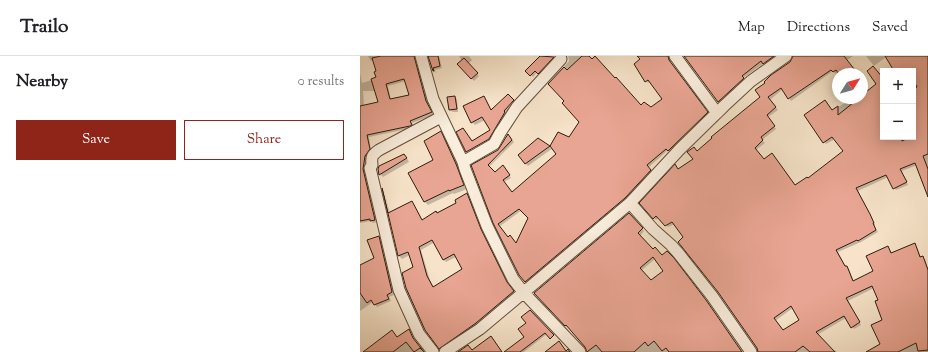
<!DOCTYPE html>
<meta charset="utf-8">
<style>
body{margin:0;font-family:"Sorts Mill Goudy",serif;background:#f2f2f2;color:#202124}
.controls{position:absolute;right:12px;top:12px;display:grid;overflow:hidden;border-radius:0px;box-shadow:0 2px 10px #0003}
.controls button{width:36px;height:36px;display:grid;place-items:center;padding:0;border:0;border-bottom:1px solid #e0e0e0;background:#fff;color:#202124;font:20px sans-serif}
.compass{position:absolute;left:472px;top:12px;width:36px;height:36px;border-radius:50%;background:#fff;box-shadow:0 2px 10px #0003;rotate:53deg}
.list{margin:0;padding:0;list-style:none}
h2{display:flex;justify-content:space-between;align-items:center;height:52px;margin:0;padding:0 16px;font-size:17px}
h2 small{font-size:13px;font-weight:400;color:#757577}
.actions{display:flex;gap:8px;padding:12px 16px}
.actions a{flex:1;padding:9px 0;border:1px solid #8f2418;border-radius:0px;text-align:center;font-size:14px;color:#8f2418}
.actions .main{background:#8f2418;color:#fff}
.map{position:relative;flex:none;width:568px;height:296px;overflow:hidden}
header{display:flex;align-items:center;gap:24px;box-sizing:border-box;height:56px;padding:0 20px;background:#fff;border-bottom:1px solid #e0e0e0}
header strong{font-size:19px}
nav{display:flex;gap:22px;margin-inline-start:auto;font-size:14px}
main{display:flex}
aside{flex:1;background:#fff}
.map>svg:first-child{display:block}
.shadow{fill:#0003;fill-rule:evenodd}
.building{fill:#e9a593;stroke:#2f1c0b;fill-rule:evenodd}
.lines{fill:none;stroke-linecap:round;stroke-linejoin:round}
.street-casing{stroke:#614e3a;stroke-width:13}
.street{stroke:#f9eddc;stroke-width:11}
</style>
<header>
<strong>Trailo</strong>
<nav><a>Map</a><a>Directions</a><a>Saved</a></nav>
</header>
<main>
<aside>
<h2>Nearby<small>0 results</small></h2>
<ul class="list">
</ul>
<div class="actions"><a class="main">Save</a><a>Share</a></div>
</aside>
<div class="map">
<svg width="568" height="296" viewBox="0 0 568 296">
<rect width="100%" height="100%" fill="#f6e3c9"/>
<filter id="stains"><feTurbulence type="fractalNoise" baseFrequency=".005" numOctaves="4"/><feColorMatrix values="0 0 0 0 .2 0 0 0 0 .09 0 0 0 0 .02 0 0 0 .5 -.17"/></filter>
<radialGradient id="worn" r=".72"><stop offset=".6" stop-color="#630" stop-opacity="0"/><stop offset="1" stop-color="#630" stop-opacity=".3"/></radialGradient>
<path class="shadow" d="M8 0H57L56 4 68 48 73 59 52 67 54 71 52 72 9 81 11 95 7 102 5 116 17 166 13 167 11 165 0 167V17L2 27 18 22 14 4 11 5ZM46 25 50 39 31 44 28 30ZM3 35H16L19 47 4 50Z
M69 0H79L82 12 75 14 76 17 73 15Z
M99 0H109L112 4 108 8 119 20 114 25 98 8 102 5Z
M179 0H189L191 2 196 1 180 19 177 16 173 21 167 15 180 1Z
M208 0H228L281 50 291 52 303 43 290 25 288 27 279 17 281 16V3L279 0H311L310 3 311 7 349 59 311 97 308 94 288 112 293 117 267 144 167 228 160 219 112 110 139 95 150 81 154 86 129 111 135 118 145 113 151 122 144 126 152 137 197 98 193 92 168 110 159 99 178 83 191 92 198 78 209 82 220 65 205 45 189 28 209 5ZM143 95 125 113 124 112 138 97ZM162 154 169 161 156 189 148 182 140 170Z
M325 0H420L406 9 404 7 383 22 385 25 361 48Z
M434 0H493L487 4 498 18H480L479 16 476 18 473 15 431 45 423 33 410 44 418 54 408 61 416 73 402 84 405 87 396 94 404 104 414 100 436 130 448 123 485 95 475 83 466 88 445 59 472 55 486 46 483 42H502V37L504 39 523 24V81H553V15H536L526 1 514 10 506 0H568V133L557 109 542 115 548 129 536 134 528 121 498 135 512 162 515 169 514 170 518 176 501 186 478 196 486 211 489 213 494 226 514 215 528 191 532 197 555 189 557 191 561 201 565 203 568 212V296H515L521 288 524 264 519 245 514 232 488 245 501 269 494 273 486 262 457 279 473 296 475 294 477 296H399L398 292 315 168 308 171 299 161 296 164 281 147 319 114 334 103 337 96 402 41 431 6ZM433 252 440 264 423 275 415 265Z
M148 39 156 48 146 58 147 60 131 86 110 98 108 96 134 81 133 80 106 95 112 86 131 74 125 64 115 69 112 66 123 41 131 55Z
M94 41 97 43 98 56H93L90 54 89 42Z
M80 76 84 80 97 108 107 133 94 138 93 137 68 149 64 145Z
M47 102 49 106 23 121 20 118Z
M24 135 30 157 52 146 62 165 98 147 106 138 109 141 123 177 149 230 156 239 119 270 88 290 86 288 81 292 78 289 50 199 42 203 39 200ZM75 186 83 203 86 206 96 201 103 214 74 232 70 224 61 194Z
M269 158 284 175 280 180 348 248 382 296H228L226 291 208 270 207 271 175 237ZM295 203 304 215 291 226 282 214Z
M19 181 21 183 34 239 29 241 31 245 17 251 13 246 0 255V210L16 203Z
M167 267 187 278 164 296H147L166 281Z
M49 274 55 285 63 296H10L38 283Z"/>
<path class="building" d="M21 0H54L66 45 72 56 50 65 52 69 50 70 7 79 10 93 5 100 3 113 15 164 10 165V163L0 165V50L18 46 11 23 16 21 14 16 16 15 12 2ZM44 23 49 39 30 43 26 28Z
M68 0H78L80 10 73 12 74 15H73Z
M180 0 194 1 178 18 175 15 170 20 165 15Z
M222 0H229L232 3 235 0 255 22 256 21 281 49 284 46 291 51 302 43 288 24 285 26 274 8 280 3 277 0H308L309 4 348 56 308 95 306 93 287 109 291 114 265 142 165 226 159 219 133 167 111 109 138 94 148 78 152 84 128 109 135 116 143 109 150 119 143 124 152 136 196 98 190 90 165 108 158 99 178 82 190 90 198 76 209 81 219 66 202 47 204 45 188 28 204 11 207 14ZM159 153 168 162 156 187 150 179 148 181 138 168Z
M324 0H414L403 8 401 5 382 20 384 22 358 46Z
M433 0H484L498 18H479L476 14 473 16 471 14 428 43 421 32 408 41 416 51 407 59 415 70 401 81 403 84 395 92 404 103 412 97 435 129 447 121 448 122 483 95 472 81 463 87 444 59 465 44 472 54 478 50V59L499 42H502V39L516 28 507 15 513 10 523 22V81H541L542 85 550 81H553V79L555 78 553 73V33L557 31 553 23V15H534L525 0H568V98L563 100 568 113V141L555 107 540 113 547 126 533 133 526 119 496 132 510 158 514 167H513L516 174 498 185 497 184 476 194 485 210H487L493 225 513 215 506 200 528 190 531 197 555 187 560 201 563 200 568 214V294L558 295 556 287 538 296H506L520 288 511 269 522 264 515 245 518 244 512 230 486 242 500 266 491 272 484 260 456 276 475 296H450L443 290 435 296H398L397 292 358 236 318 186 323 181 312 166 305 170 296 160 293 163 279 147 315 108 318 113 333 103 327 96 334 91 337 95 352 82 351 81 400 41 395 34 405 27 404 26 411 19 430 6ZM431 250 439 264 423 274 414 262Z
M104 2 118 17 111 23 97 8Z
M148 38 154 44 144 55 145 56 129 83 106 96 96 76 103 72 112 85 130 74 122 61 111 67 103 50 124 40 131 54Z
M95 40 97 53 89 54 87 41Z
M81 75 96 108 104 129 89 135V134L64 146 48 117 73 104 64 85Z
M44 98 47 102 19 119 18 113 19 110Z
M22 132 28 157 52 145 62 164 76 155 77 157 96 147 95 144 107 137 121 173 147 226 154 235 116 267 79 293 65 274 46 232 42 217 53 211 48 196 38 200ZM72 184 83 204 94 198 102 213 73 231 67 220 59 191Z
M269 157 283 172 278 177 293 193 295 191 302 199 307 195 314 202 346 244 382 296H309L306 292 302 295 294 285 288 290 285 286 274 296H242L236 289 227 296 225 291 206 269 205 270 174 237ZM293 201 303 215 291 224 280 212Z
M19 180 32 236 27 239 29 243 14 249 11 244 7 247 0 237V209L14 202 7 184Z
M170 254 194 279 190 283 185 277 160 296H144L164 281 158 273 166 267 161 261Z
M49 273 53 282 64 296 60 292 54 296 46 286 33 296H3L32 274 37 281Z
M131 280 142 296H98L108 289 112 294Z
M199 285 206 295 208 293 210 296H185Z"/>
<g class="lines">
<defs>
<path id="street" d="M61 0 73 43 103 106 105 113 127 170 153 223 164 237 220 296
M315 0 357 57 362 52
M103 106 134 88 140 77 157 51 201 3
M270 147 293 173 311 189 319 198 352 240 391 296
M73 296 59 278 39 234 10 112 12 109C11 101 12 99 19 94L81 61
M85 296 120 273 270 147 320 93 364 50 391 25 426 0"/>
</defs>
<use href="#street" class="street-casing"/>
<use href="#street" class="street"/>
</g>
<rect width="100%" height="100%" filter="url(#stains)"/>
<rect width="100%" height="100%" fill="url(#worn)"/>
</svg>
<div class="controls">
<button>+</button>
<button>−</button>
</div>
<svg class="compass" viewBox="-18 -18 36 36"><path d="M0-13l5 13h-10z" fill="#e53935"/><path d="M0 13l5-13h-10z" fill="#757577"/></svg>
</div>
</main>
